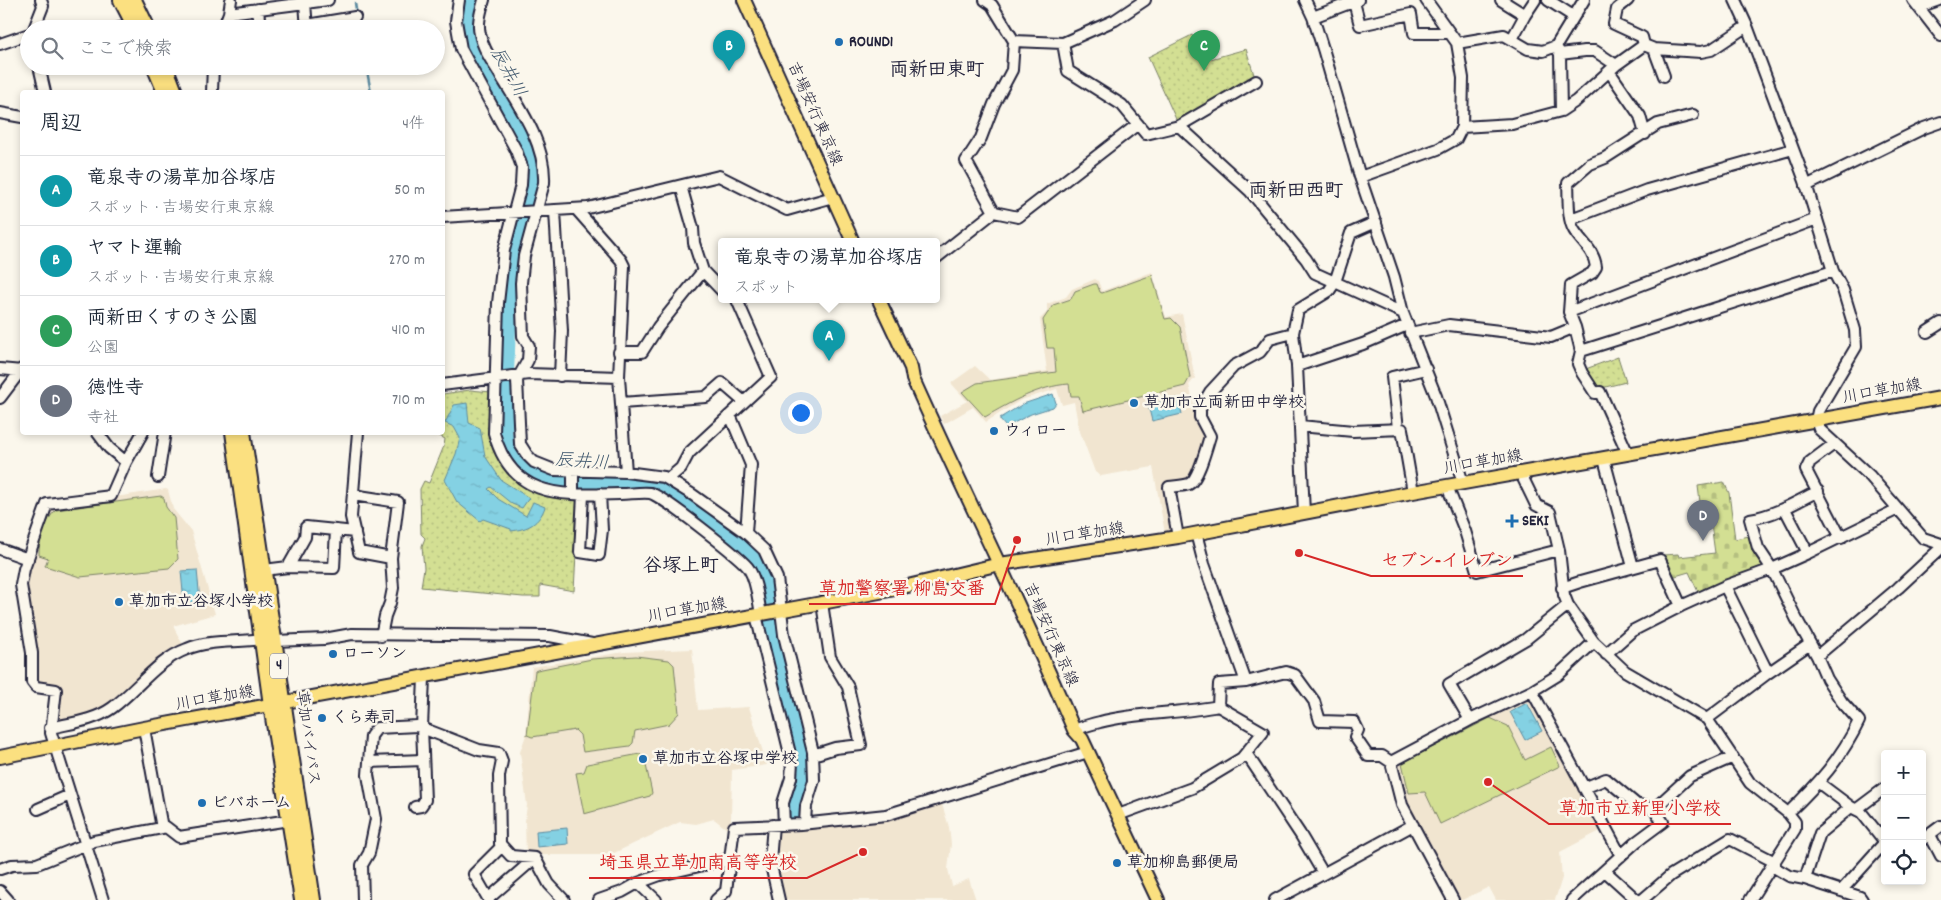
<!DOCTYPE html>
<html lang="ja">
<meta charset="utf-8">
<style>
body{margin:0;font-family:Dekko,"Klee One",sans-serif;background:#f2f2f3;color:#1f2937}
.controls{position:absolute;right:15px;bottom:15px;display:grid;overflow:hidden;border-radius:5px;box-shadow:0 2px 8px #0003}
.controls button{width:45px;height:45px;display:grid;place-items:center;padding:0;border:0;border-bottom:1px solid #e0e1e3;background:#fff;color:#1f2937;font:25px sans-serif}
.you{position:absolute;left:800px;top:412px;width:18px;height:18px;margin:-12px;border:4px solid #fff;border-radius:50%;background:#1a73e8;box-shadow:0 0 0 8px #1a73e833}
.badge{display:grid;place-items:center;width:32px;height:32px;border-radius:50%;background:#1f6fb2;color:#fff;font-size:16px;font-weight:700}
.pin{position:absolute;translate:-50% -41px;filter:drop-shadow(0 1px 2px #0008)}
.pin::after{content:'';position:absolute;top:26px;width:18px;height:15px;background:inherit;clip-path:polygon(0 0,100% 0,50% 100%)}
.popup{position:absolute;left:718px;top:238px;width:222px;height:65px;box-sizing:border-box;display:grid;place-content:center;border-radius:5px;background:#fff;filter:drop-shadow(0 1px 4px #0005);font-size:16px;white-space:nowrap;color:#747a83}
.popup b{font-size:19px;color:#1f2937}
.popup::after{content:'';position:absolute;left:50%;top:100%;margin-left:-10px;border:10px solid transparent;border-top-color:#fff}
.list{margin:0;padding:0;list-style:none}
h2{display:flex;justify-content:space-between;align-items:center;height:65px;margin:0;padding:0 20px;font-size:21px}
h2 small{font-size:16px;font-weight:400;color:#747a83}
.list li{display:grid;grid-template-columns:32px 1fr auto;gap:15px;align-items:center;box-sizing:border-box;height:70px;padding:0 20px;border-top:1px solid #e0e1e3}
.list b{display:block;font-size:19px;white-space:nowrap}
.list p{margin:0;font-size:16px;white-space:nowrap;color:#747a83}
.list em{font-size:16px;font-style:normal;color:#747a83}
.icon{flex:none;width:28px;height:28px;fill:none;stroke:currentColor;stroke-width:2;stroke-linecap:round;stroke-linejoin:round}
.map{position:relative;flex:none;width:1941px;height:900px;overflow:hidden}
.search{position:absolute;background:#fff;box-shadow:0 2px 8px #0003;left:20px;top:20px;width:425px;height:55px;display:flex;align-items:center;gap:12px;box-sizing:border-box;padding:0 18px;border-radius:28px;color:#747a83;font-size:19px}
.panel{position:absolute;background:#fff;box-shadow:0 2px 8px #0003;left:20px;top:90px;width:425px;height:345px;border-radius:5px}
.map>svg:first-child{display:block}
.built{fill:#f1e5d0}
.cemetery{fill:url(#cemetery-stones);stroke:#7a8067}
.park{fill:url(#park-dots);stroke:#7a8067}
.garden{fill:#d3df93;stroke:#7a8067}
.water{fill:url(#water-ripples);stroke:#5d8ba0}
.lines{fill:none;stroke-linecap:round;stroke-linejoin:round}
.stream{stroke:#5d8ba0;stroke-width:2.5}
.river{stroke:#84d1e3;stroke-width:15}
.minor-casing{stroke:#22223b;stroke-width:14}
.major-casing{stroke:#22223b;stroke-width:16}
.highway-casing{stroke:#22223b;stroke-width:18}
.minor{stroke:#fbf7ec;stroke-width:10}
.major{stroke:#fbe080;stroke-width:12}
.highway{stroke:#fbe080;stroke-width:14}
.poi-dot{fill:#1f6fb2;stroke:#fbf7ec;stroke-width:2}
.labels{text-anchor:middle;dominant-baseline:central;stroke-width:5;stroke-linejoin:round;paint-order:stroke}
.shield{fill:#fbf7ec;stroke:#636270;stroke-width:1}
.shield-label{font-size:15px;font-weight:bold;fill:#22223b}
.poi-label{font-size:16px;font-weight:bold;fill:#22223b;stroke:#fbf7ec;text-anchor:start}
.street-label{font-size:16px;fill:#22223b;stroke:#fbf7ec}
.water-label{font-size:18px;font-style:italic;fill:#3f576d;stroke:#fbf7ec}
.quarter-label{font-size:19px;font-weight:bold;fill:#22223b;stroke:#fbf7ec}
.leader{fill:none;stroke:#d62828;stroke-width:2}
.callout-dot{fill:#d62828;stroke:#fbf7ec;stroke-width:2}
.callout-label{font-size:18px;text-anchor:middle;font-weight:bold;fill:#d62828;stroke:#fbf7ec;stroke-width:5;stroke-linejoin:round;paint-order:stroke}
</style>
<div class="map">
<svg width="1941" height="900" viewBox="0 0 1941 900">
<defs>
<pattern id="cemetery-stones" width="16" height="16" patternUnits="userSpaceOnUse" patternTransform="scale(1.25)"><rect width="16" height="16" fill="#d3df93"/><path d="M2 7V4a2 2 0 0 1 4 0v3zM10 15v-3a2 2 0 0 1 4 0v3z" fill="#b5bf80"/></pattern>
<pattern id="park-dots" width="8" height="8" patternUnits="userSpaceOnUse" patternTransform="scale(1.25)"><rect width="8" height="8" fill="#d3df93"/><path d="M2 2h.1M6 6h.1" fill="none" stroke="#b5bf80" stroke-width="1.8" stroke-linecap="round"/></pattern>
<pattern id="water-ripples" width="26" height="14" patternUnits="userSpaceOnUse" patternTransform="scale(1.25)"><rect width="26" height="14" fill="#84d1e3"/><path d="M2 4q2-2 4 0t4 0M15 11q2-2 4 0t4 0" fill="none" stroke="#72b3c4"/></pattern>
</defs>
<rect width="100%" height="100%" fill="#fbf7ec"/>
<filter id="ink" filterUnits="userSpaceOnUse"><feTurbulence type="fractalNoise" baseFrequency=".02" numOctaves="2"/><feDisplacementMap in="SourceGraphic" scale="10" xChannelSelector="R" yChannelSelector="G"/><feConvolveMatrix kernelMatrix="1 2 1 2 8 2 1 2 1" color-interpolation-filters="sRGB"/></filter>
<g filter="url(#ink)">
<path class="built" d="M1152 272 1166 317 1182 314 1195 378 1189 385 1197 417 1208 437 1191 479 1166 484 1173 531 1165 533 1153 467 1101 476 1095 472 1079 429 1074 402 1062 405 1057 389 1021 400 986 422 973 407 944 424 940 416 967 401 951 383 975 366 990 380 1047 371 1040 319 1047 312V304L1066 297 1072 289 1095 279 1098 281 1102 291Z
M166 489 168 490 173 509 191 531 215 614 173 626 183 645 110 705 96 713 59 721 56 717 61 689 59 685 38 681 36 679 37 653 24 591 28 569 49 509 52 507Z
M692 649 698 710 749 707 767 765 732 770 731 820 727 829 714 819 696 824 680 822 614 853 604 855H526L525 821 527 805 520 752 526 735 532 667 624 652Z
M1530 697 1601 827 1600 831 1560 852 1562 878 1555 900H1496L1489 887 1462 900H1456L1403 798 1395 765 1466 725Z
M941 801 949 827 951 844 948 869 952 886 969 879 976 900H783L774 860 777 831 873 821 907 813Z"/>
<path class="cemetery" d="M1724 482 1729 493 1735 539 1752 535 1767 567 1699 594 1689 572 1672 577 1663 555 1678 554 1679 557 1715 553 1711 524H1705L1704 519 1702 518 1698 486Z"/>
<path class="park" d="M1192 35 1207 60 1246 49 1256 81 1179 126 1148 57Z
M1618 357 1626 382 1597 389 1583 370Z
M470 390 491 392V445L504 467 519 484 545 495 579 497 574 591 540 585V597H523L421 587 424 568 422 546 425 538 421 534 420 489 424 481 429 483 444 446 445 439 434 433 442 432 443 394Z"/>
<path class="garden" d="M1152 275 1165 319 1171 318 1180 327 1190 377 1185 386 1083 411 1079 396H1071L1069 384C1039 386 1011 402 985 417L962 392 977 383 1056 372 1054 348H1047L1043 320 1053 305 1071 299 1075 291 1094 284H1097L1100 292 1102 293Z
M161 496 164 498 166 507 174 518 178 559 169 568 80 577 45 566 48 558 39 555C38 543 46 518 56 510Z
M636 656 669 660 674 665 679 713 669 724 635 731 633 743 630 746 583 752 580 735 575 730 532 737 527 735 535 671 537 670 592 659Z
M1490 718 1508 726 1525 760 1551 747 1560 766 1440 824 1425 792 1409 793 1402 763Z
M640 754 644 756 652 793 650 796 584 814 576 773 584 772 587 764Z"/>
<path class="water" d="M1053 394 1056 403 1053 407 1031 414 1006 427 1000 420V418L1023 404Z
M1178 398 1182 414 1152 421 1148 405Z
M467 403 469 423 480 428 485 456 501 480 529 498 522 508 512 504 491 487 488 489 498 499 526 516 533 502 545 507C539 524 528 529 511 531V529L483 519 480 521 457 502 445 480 456 454 460 438 454 427 445 423 454 405Z
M197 570 200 601 184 603 181 571Z
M1527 703 1542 731 1525 740 1510 712Z
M567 828 568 844 537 847 536 831Z"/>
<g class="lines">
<path class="stream" d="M355 3 359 29
M366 66 371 92"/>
<path class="river" d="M472 0 468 20V31L474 53 519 132 529 153 533 175 511 271 505 407V433L507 444 517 462 531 474 540 478 564 483 653 486 679 498 741 544 752 555 764 573 776 645 804 767C803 783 795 798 794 814"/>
<defs>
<path id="minor" d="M459 0 456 21 461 49 516 150 522 167 521 185 504 250 498 303 494 433C512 500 563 495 620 494 629 494 641 492 650 493 661 495 743 559 749 569 757 582 758 600 761 614
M484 0C481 11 477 23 480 34 483 50 494 64 502 78 521 109 546 145 544 183L524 256 521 283 523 336 529 346 528 360 517 380 520 444 527 455 534 462 554 470 626 472 664 477 693 495 746 533 764 550 777 578 784 635 813 752 814 780 806 806 805 823
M985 0 992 5 1014 41 1063 43 1115 20 1145 0
M1305 0 1313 17 1324 52 1360 177 1394 277 1403 313 1436 396 1463 483
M1426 0 1457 43 1463 78 1462 127 1512 124 1561 111 1576 101 1616 65 1644 45
M1501 0 1525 15 1535 0
M1548 0 1573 16
M1628 0 1617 9 1614 24 1642 37 1644 45 1654 49 1664 76
M1735 0 1747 26 1805 181 1833 271 1843 290 1855 330 1856 347 1818 411 1816 420 1819 429 1870 476 1923 538 1941 544
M1913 0 1941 36
M1354 2 1360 25 1411 14 1414 33H1449
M305 3 307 29
M1919 7 1939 0
M258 9 260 29
M229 13 328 0
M1313 17 1358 0
M307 25 355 17
M34 29 43 6 41 0
M116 29 128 26
M223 29 229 13 231 0
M1512 39 1525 15
M1014 41 1012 70 994 104 981 138 966 161 994 212 1018 217 1138 124
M1063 43 1068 71 1122 105 1146 134 1179 126 1250 191 1306 259 1315 273 1403 313
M1457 43 1504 35 1528 49 1543 51 1556 46 1584 0
M0 44 29 34
M1556 46 1560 54 1561 111
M1654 49 1701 52 1711 50 1747 26
M1560 54 1585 51H1595L1616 65
M39 66 45 92
M1609 71 1640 116 1645 134
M212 92 213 66
M0 113 22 117
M1179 126 1256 81
M1360 177 1438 149 1456 139 1462 127
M681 186 693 228 694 243 703 271 722 291
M1806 186 1924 128 1941 122
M576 209 621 260 624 266 619 377 626 472
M555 211 562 331 560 376
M442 217 588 208 719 176 787 210 833 197
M1571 219 1647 190 1793 149
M936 258 994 212
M1569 312 1817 219
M1927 332 1941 323
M1410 333 1449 325 1551 337 1575 327
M1581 351 1833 271
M619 352H642L658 327 703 271
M1297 366 1363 344 1407 325
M0 369 22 371
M442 385 529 374 619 377
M0 398 22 369
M621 403 706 397 722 383 744 402
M730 415 751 465 746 533
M1300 426 1353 431 1402 429 1413 492
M1398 428 1392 377 1426 369
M97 432 109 448 126 462
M358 432 351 517 359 552 391 558
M1834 444 1810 462 1806 470 1841 538
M1628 454 1600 392 1595 393 1582 373 1578 364 1581 351 1575 327 1569 312 1571 285 1592 273 1596 267C1594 250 1582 243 1574 230 1567 218 1569 197 1568 183L1590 164 1605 158 1658 124 1693 115
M1604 459 1633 567
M573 472V494
M1521 474 1536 505 1550 512 1559 550 1564 595 1568 605 1594 642 1625 671 1707 719 1750 783 1788 813 1795 822V829L1750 900
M158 477 165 432
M668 479 681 468 689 453 771 377 737 300
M1447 486 1465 531 1477 571 1559 550
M353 495 398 502 391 558 393 588 390 603 385 616 381 636
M583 495 580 552 599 555 602 530 600 494
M1785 509 1808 553
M1304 513 1297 366 1293 333 1298 310 1329 291 1335 282 1351 233 1376 222
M1196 533 1204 564 1246 682
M1178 537 1169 487C1175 486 1183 486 1189 484 1198 480 1207 446 1210 436L1200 417V409L1210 392 1234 366 1260 352 1270 339 1293 333
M0 549 28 559
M288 567 305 537 306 527 355 532
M264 570 288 567 334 568 336 530
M1562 588 1580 582 1660 560 1681 606
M756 615 792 762 791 778 783 803 784 825
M275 641 324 639 352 634 550 636 592 644
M1606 654 1632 631 1681 606 1725 586 1772 569 1808 553 1898 509
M1817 656 1898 588 1941 548
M1768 673 1810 644
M1532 691 1621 856
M1707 719 1768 673 1725 586
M1470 720 1449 684 1526 639 1568 605
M50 728C71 723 94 721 112 708 137 690 157 660 187 649 211 639 237 643 262 639
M144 728 162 828 166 827 179 837 289 820
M1074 730C1082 727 1091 724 1100 722 1137 712 1180 714 1218 706L1219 684 1246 682 1286 672 1295 675 1314 701 1320 721 1354 722 1358 730 1355 737 1368 756H1382L1391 762
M1246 753 1300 834 1323 873
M813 755 835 748 861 745 848 687 830 657 822 603
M369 762 423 760
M415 807 421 806 425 800 422 728 424 677
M1851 807 1861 812 1885 842
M38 809 70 795
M1654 809 1690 776 1733 757
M1857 809 1885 788
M1788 813C1818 784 1841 759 1859 721L1842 702 1827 679 1817 656 1796 618 1772 569 1758 548 1750 519C1775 515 1795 503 1818 491
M1118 815 1192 788 1242 758 1263 732 1218 706
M773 825 770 861 779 900
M1930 835 1941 856
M1922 840 1941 826
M1772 866 1789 876 1805 879 1820 833 1851 807 1819 783
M0 869 12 865 37 864 94 841 162 828
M1605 871 1637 900
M1805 879 1860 897 1862 900
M638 883 656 900
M0 891 8 900
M1841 891 1885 842
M488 899 535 858
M103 900 51 733 56 690 36 687 32 682V653L21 585 24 569 47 504 111 496 126 462 143 432
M363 900 362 865 369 853 376 819 368 775 371 736 377 728 417 726 479 750 499 753 502 761 499 776 500 844 511 856 535 858 549 884 564 900
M489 900 474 874 502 846
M599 900 622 892 638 883 660 875 730 859
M716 900 726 891 734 827 801 824 886 815 1088 752
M1275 900 1413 825
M1453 900 1402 805 1391 762 1470 720 1532 691 1558 675 1594 642
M1572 900 1636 842 1663 822 1654 809 1636 804 1606 779 1584 788
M1642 900 1671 875 1730 839 1775 862"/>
<path id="major" d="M744 0 853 242
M879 300 911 368 913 379C965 496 1024 611 1074 730L1082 739 1158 900
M0 757 144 728 827 602 895 589 1000 564 1178 537 1413 492 1941 398"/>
<path id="highway" d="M121 0 136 29
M134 0 148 29
M154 66 165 92
M165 66 175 92
M233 432 271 705 302 900
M243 432 313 900"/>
</defs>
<use href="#minor" class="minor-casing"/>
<use href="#major" class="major-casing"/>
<use href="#highway" class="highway-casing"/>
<use href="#minor" class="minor"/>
<use href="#major" class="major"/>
<use href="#highway" class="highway"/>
</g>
</g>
<g class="poi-dot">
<circle cx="839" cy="42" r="5"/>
<circle cx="1134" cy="403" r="5"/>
<circle cx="994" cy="431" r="5"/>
<path d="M1509.5 513.5h5v5h5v5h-5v5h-5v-5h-5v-5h5z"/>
<circle cx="119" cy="602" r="5"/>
<circle cx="333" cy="654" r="5"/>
<circle cx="322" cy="718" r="5"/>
<circle cx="643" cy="759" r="5"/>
<circle cx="202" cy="803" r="5"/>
<circle cx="1117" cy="863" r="5"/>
</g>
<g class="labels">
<rect class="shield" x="270" y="653.5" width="18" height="25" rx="4"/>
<g class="shield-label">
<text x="279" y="666">4</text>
</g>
<g class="poi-label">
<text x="849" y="42">ROUND1</text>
<text x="1144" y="403">草加市立両新田中学校</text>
<text x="1004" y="431">ウィロー</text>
<text x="1522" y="521">SEKI</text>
<text x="129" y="602">草加市立谷塚小学校</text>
<text x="343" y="654">ローソン</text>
<text x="332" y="718">くら寿司</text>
<text x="653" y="759">草加市立谷塚中学校</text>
<text x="212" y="803">ビバホーム</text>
<text x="1127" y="863">草加柳島郵便局</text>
</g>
<g class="street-label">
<text transform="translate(814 114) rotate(66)">吉場安行東京線</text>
<text transform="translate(1882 392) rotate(-10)">川口草加線</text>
<text transform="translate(1483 463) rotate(-10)">川口草加線</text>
<text transform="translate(1085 535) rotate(-9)">川口草加線</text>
<text transform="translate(687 611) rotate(-10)">川口草加線</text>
<text transform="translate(1050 635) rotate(66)">吉場安行東京線</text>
<text transform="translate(215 699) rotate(-10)">川口草加線</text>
<text transform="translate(307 738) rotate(82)">草加バイパス</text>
</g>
<g class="water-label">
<text transform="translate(507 73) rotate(61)">辰井川</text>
<text transform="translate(582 463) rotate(4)">辰井川</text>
</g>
<g class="quarter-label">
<text x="937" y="71">両新田東町</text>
<text x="1296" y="192">両新田西町</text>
<text x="681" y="567">谷塚上町</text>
</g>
</g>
<path class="leader" d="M1299 553L1371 576H1523M1017 540L995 604H809M1488 782L1549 824H1731M863 852L807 878H589"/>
<g class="callout-dot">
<circle cx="1299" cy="553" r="5"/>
<circle cx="1017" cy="540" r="5"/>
<circle cx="1488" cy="782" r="5"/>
<circle cx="863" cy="852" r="5"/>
</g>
<g class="callout-label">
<text x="1447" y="566">セブン-イレブン</text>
<text x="902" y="594">草加警察署 柳島交番</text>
<text x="1640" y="814">草加市立新里小学校</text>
<text x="698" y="868">埼玉県立草加南高等学校</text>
</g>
</svg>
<div class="controls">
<button>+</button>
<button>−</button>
<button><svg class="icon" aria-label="locate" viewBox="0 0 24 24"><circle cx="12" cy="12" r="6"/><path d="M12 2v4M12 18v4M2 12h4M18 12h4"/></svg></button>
</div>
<div class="you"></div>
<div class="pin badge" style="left:829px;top:361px;background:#0f9aa8">A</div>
<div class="popup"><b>竜泉寺の湯草加谷塚店</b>スポット</div>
<div class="pin badge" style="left:729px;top:71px;background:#0f9aa8">B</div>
<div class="pin badge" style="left:1204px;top:71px;background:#2e9e5b">C</div>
<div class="pin badge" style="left:1703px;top:541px;background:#6b7280">D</div>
<div class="search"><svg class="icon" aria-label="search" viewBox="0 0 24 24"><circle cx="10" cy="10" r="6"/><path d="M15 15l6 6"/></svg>ここで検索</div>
<section class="panel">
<h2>周辺<small>4件</small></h2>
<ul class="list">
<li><span class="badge" style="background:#0f9aa8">A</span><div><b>竜泉寺の湯草加谷塚店</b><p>スポット · 吉場安行東京線</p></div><em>50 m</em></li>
<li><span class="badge" style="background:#0f9aa8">B</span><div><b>ヤマト運輸</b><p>スポット · 吉場安行東京線</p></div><em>270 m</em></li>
<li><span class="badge" style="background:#2e9e5b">C</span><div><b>両新田くすのき公園</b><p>公園</p></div><em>410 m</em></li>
<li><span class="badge" style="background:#6b7280">D</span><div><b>徳性寺</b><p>寺社</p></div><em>710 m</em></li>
</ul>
</section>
</div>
